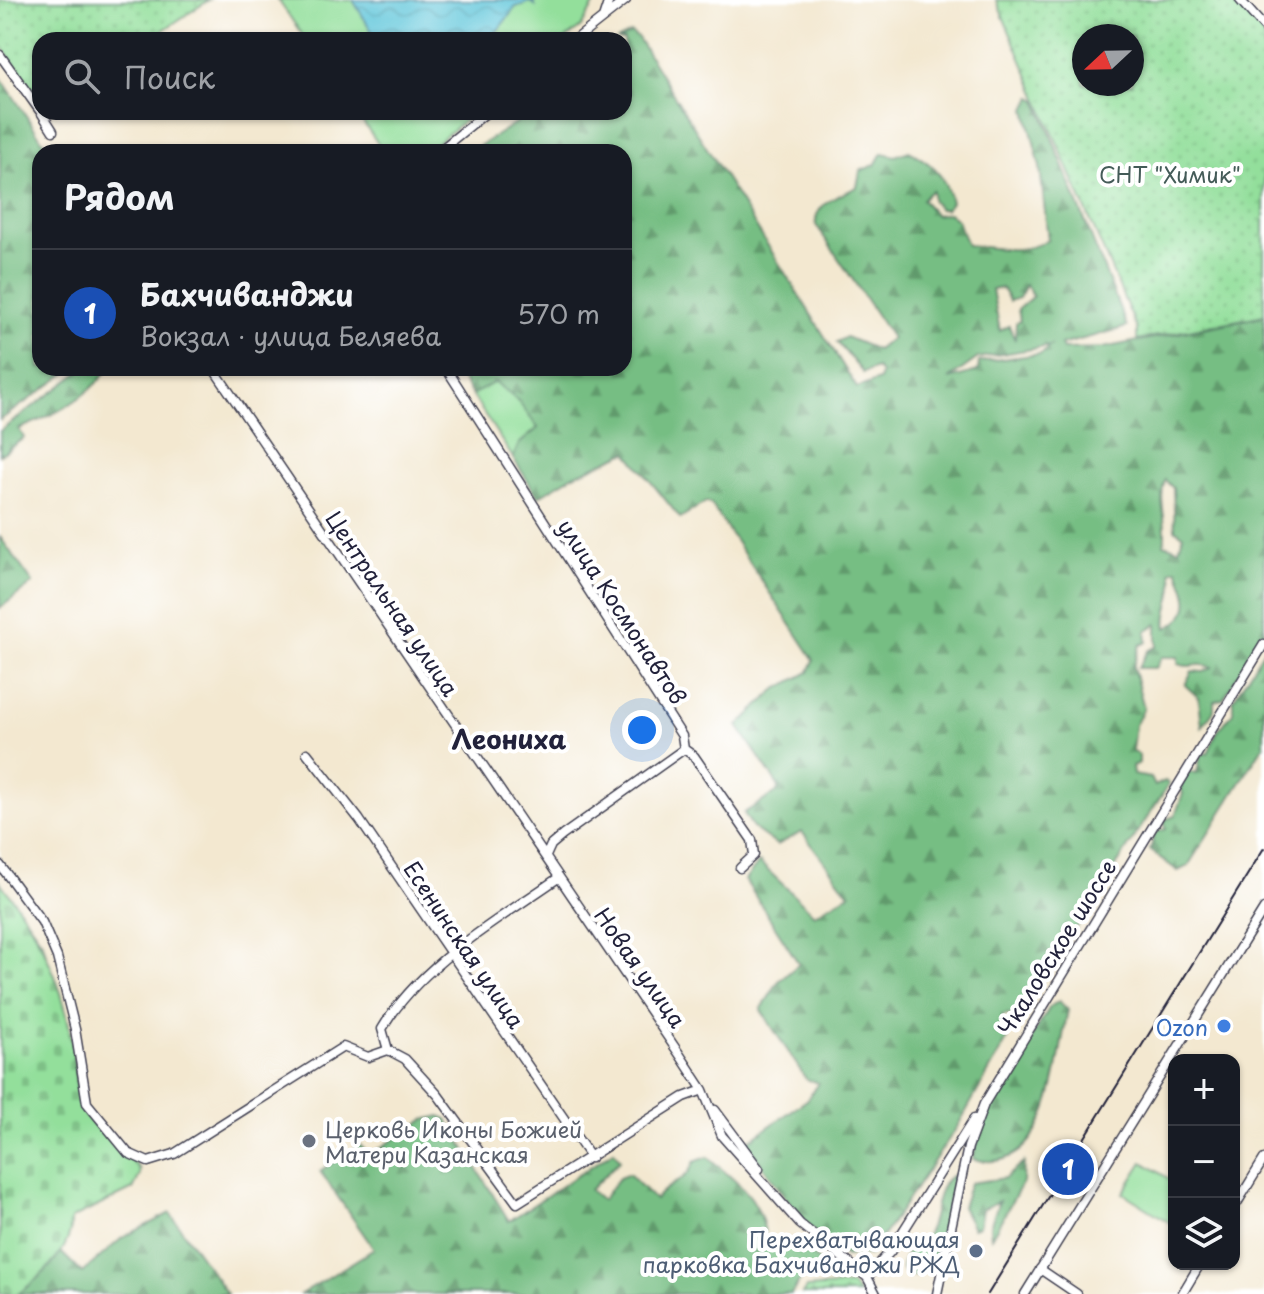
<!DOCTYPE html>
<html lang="ru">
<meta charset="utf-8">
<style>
body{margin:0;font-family:"Playpen Sans",sans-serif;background:#242831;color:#f1f3f6}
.controls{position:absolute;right:24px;bottom:24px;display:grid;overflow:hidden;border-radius:16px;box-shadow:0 2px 6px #0004}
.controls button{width:72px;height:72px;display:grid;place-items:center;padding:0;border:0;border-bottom:2px solid #363941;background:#171b24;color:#f1f3f6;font:40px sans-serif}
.compass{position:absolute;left:1072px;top:24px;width:72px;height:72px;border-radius:50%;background:#171b24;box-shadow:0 2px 6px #0004;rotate:248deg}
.you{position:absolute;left:642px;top:730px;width:28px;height:28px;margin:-20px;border:6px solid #fff;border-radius:50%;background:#1a73e8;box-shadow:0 0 0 12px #1a73e833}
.badge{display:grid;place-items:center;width:52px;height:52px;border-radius:50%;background:#ea580c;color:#fff;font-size:26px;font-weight:700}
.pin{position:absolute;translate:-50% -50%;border:4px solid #fff;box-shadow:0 2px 8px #0006}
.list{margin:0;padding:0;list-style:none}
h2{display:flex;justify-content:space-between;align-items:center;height:104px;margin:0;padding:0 32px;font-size:34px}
h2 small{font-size:26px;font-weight:400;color:#9ea1a6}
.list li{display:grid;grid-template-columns:52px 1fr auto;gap:24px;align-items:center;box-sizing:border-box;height:128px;padding:0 32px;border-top:2px solid #363941}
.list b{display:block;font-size:30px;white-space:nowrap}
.list p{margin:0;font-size:26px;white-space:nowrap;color:#9ea1a6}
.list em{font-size:26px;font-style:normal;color:#9ea1a6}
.icon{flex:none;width:44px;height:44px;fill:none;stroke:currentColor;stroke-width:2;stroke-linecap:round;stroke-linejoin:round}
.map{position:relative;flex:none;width:1264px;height:1294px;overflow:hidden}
.search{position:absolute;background:#171b24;box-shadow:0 2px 6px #0004;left:32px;top:32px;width:600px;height:88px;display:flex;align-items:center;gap:20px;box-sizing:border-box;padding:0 28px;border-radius:24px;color:#9ea1a6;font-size:30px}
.panel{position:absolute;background:#171b24;box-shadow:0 2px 6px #0004;left:32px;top:144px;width:600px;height:232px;border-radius:24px}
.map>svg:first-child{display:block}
.green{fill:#93df9b;stroke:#5a806b;stroke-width:2}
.forest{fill:url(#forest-firs);stroke:#4c705f;stroke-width:2;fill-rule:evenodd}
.cemetery{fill:url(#cemetery-stones);stroke:#5a806b;stroke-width:2}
.garden{fill:url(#garden-dots);stroke:#5a806b;stroke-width:2;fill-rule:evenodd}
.water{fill:url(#water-waves);stroke:#40748a;stroke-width:2}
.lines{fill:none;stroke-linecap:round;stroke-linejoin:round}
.minor-casing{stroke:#414051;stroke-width:11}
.minor{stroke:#fff;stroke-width:8}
.rail{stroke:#22223b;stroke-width:2}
.shop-dot{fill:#3f7fe0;stroke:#fff;stroke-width:3}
.worship-dot{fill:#6b7280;stroke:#fff;stroke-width:3}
.service-dot{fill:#5c6f8a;stroke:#fff;stroke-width:3}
.labels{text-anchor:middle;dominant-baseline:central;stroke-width:8;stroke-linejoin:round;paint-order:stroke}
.park-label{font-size:22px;fill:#445b58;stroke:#fff}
.street-label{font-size:22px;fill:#22223b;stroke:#fff}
.shop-label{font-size:22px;fill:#366cbe;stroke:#fff;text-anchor:end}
.worship-label{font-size:22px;fill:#5b616d;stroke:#fff;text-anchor:start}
.service-label{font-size:22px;fill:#4e5e75;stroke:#fff;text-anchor:end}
.quarter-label{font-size:26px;font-weight:bold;fill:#22223b;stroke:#fff}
</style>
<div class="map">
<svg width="1264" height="1294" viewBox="0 0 1264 1294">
<defs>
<pattern id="forest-firs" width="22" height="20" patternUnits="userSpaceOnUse" patternTransform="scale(2)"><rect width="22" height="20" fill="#76be83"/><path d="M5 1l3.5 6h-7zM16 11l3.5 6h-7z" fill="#609a6c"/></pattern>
<pattern id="cemetery-stones" width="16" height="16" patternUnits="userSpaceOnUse" patternTransform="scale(2)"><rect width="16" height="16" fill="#93df9b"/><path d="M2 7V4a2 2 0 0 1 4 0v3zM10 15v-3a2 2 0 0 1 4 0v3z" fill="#7ebf86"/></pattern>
<pattern id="garden-dots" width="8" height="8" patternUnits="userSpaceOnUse" patternTransform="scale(2)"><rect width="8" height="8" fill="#93df9b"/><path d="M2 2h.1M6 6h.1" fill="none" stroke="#7ebf86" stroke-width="1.8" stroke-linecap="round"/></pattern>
<pattern id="water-waves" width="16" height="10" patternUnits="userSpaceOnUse" patternTransform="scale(2)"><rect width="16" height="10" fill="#5ec6da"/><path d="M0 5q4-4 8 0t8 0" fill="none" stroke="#51aabc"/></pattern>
</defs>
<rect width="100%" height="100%" fill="#fff"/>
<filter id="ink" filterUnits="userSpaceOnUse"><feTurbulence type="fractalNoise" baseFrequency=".0125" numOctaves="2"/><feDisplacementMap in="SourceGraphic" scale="16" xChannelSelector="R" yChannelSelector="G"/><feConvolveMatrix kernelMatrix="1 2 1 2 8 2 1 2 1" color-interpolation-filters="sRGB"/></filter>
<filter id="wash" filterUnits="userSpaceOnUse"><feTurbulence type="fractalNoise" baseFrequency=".006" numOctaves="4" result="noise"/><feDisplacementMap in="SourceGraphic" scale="32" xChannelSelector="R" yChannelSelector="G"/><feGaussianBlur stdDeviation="1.8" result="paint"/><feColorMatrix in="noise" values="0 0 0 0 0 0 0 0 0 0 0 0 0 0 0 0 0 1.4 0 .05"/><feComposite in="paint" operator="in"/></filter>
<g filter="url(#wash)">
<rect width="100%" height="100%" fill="#f3e8d0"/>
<path class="green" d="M278 0H597L581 27 564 40H306Z
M356 112H475L425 152H384Z
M495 381 518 401 539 428 519 444 513 458 472 395Z
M1143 1162 1174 1182 1172 1224 1123 1193Z"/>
<path class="forest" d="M631 33 638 38 857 388 879 380 881 374 877 368 863 373 837 342 846 337 877 350 892 338 816 225C813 203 840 196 857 187L860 171 875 165 882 153 895 156 909 151C933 164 945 175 951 202L946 209H939L932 200V190L922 199 935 215 949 213 957 220 967 245C996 248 1021 255 1048 240L1040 167 1026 109 1032 97 1037 100 1127 327 1061 345 1063 349 1103 348 1264 316V632L1223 699 1214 701V710L1202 727 1199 698 1185 685 1192 671 1203 672 1212 667C1194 661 1193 670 1178 664V657H1162L1156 668H1138L1148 651 1157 646V624L1146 631 1147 642 1140 645 1133 667 1144 708 1135 725 1132 750 1139 755V763L1132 766 1133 775 1151 778 1155 786 1165 781 1169 784 1025 1007 1017 1013 1002 1015 1007 1040 957 1127 870 1255 845 1256 804 1223 746 1143 808 1099 818 1083 806 1079 761 1010 778 982 799 964 745 880 759 862 814 914 849 894 802 832 777 845 753 828 744 813 776 793 779 787 738 726 775 690 809 672 814 660 711 504 706 502 680 518 627 452 574 475 538 497 513 458 519 444 538 428 518 401 495 382 472 395 455 368H624V152H470L523 118 526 112H624V40H617ZM1026 285 1033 296 1018 309 1020 321 1016 323 1015 340 1009 326 1000 331 992 290 1002 288 1009 301 1019 298ZM1050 346 1041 354 979 362 978 371 949 379 978 358ZM1165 480 1173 488 1175 529 1183 535 1179 549 1164 544C1169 522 1157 503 1165 480ZM1177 569C1188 593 1197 614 1167 628 1163 610 1178 595 1171 571Z
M0 76 50 152H40V368H74L0 420Z
M85 368H109C89 398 52 416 19 429L24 438 0 455V431Z
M0 537 33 583 0 608Z
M1264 650V745L1188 866 1178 871 1150 850 1155 832 1166 829 1164 820 1175 816 1183 793 1180 787 1189 772 1197 773 1201 754 1208 753 1217 732 1233 713V700Z
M0 882 43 943 77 1073 80 1105 90 1124 140 1169 133 1189 71 1219V1228L61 1252 82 1273 122 1238 170 1213 227 1294H0Z
M1059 1001 1068 1010C1056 1061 1052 1179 973 1159L983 1118 1050 1007Z
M440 1116 447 1119 509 1221 614 1151 620 1160 590 1190 602 1200 619 1178 629 1174 655 1200C668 1181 685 1185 694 1162L708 1157C738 1185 761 1195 766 1240L788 1239 843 1277 802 1278 791 1294H301L374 1249 320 1171 360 1145 369 1155 424 1120Z
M1024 1162 1023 1182 991 1238 990 1226 999 1201 982 1209 979 1226 973 1228 962 1207 970 1183 1005 1178Z
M954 1175 937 1255 934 1263 915 1276 907 1275 902 1269C904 1247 914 1250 926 1235 938 1219 933 1182 954 1175Z"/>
<path class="cemetery" d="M0 882C37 929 61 976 71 1035 74 1058 74 1086 81 1107 91 1133 138 1152 140 1175L133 1189 71 1219C73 1250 41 1277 18 1294H0Z"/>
<path class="garden" d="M0 0H209L148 40H40V104L0 43Z
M996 0H1234L1264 33V315L1137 340V329ZM1084 36H1132V84H1084Z
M851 1285 859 1294H802L806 1288Z"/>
<path class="water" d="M353 0H533L535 5 530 2 516 7 490 40H377Z"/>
</g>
<g filter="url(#ink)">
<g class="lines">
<defs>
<path id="minor" d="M1240 0 1264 27
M603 18 609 0
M575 40 626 0
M0 55 40 111
M41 112 53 131
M438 152 487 112
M213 368 680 1055 703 1090 722 1136 800 1224 867 1277 876 1294
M446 368 682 736 684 749 694 756 752 840 754 855 740 868
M307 753 359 819 591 1158
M546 856 551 845 563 835 684 749
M0 865 42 922 57 957 75 1029 87 1103 128 1153 148 1162 174 1154 343 1047 368 1057 388 1050
M388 1050 405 1059 438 1095 517 1203 684 1097 703 1090
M388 1050 382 1029C421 963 497 921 558 878
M715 1110 759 1169
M1234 1208 1264 1159
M1040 1269 1077 1294
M867 1277 890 1252 974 1119
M937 1294 968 1147 984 1104 1264 644
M1025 1294 1264 909
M1182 1294 1200 1264"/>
</defs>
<use href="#minor" class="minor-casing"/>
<use href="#minor" class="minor"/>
<path class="rail" d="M988 1294 1264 848"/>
</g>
</g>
<circle class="shop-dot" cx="1224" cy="1026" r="8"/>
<circle class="worship-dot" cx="309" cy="1141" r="8"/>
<circle class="service-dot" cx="976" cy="1251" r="8"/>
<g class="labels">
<g class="park-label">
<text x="1170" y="173">СНТ "Химик"</text>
</g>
<g class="street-label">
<text transform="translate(393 603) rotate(56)">Центральная улица</text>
<text transform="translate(623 611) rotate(57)">улица Космонавтов</text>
<text transform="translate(465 944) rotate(56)">Есенинская улица</text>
<text transform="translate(1056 947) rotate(-58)">Чкаловское шоссе</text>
<text transform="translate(641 967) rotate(55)">Новая улица</text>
</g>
<g class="shop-label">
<text x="1208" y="1026">Ozon</text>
</g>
<g class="worship-label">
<text x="325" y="1128">Церковь Иконы Божией<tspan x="325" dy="25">Матери Казанская</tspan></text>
</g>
<g class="service-label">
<text x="960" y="1238">Перехватывающая<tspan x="960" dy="25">парковка Бахчиванджи РЖД</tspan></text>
</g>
<g class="quarter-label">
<text x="509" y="738">Леониха</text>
</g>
</g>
</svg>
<div class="controls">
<button>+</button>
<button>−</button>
<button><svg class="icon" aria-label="layers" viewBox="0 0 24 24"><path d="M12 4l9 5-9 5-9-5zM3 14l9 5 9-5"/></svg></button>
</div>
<svg class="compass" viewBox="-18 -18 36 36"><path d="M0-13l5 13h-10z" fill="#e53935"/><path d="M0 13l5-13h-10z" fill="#9ea1a6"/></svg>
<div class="you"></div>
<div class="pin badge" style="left:1068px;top:1169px;background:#1a4fb4">1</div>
<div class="search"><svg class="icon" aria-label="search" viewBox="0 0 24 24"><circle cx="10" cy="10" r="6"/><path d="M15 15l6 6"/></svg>Поиск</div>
<section class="panel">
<h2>Рядом<small></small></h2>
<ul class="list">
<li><span class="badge" style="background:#1a4fb4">1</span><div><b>Бахчиванджи</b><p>Вокзал · улица Беляева</p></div><em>570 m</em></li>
</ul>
</section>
</div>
